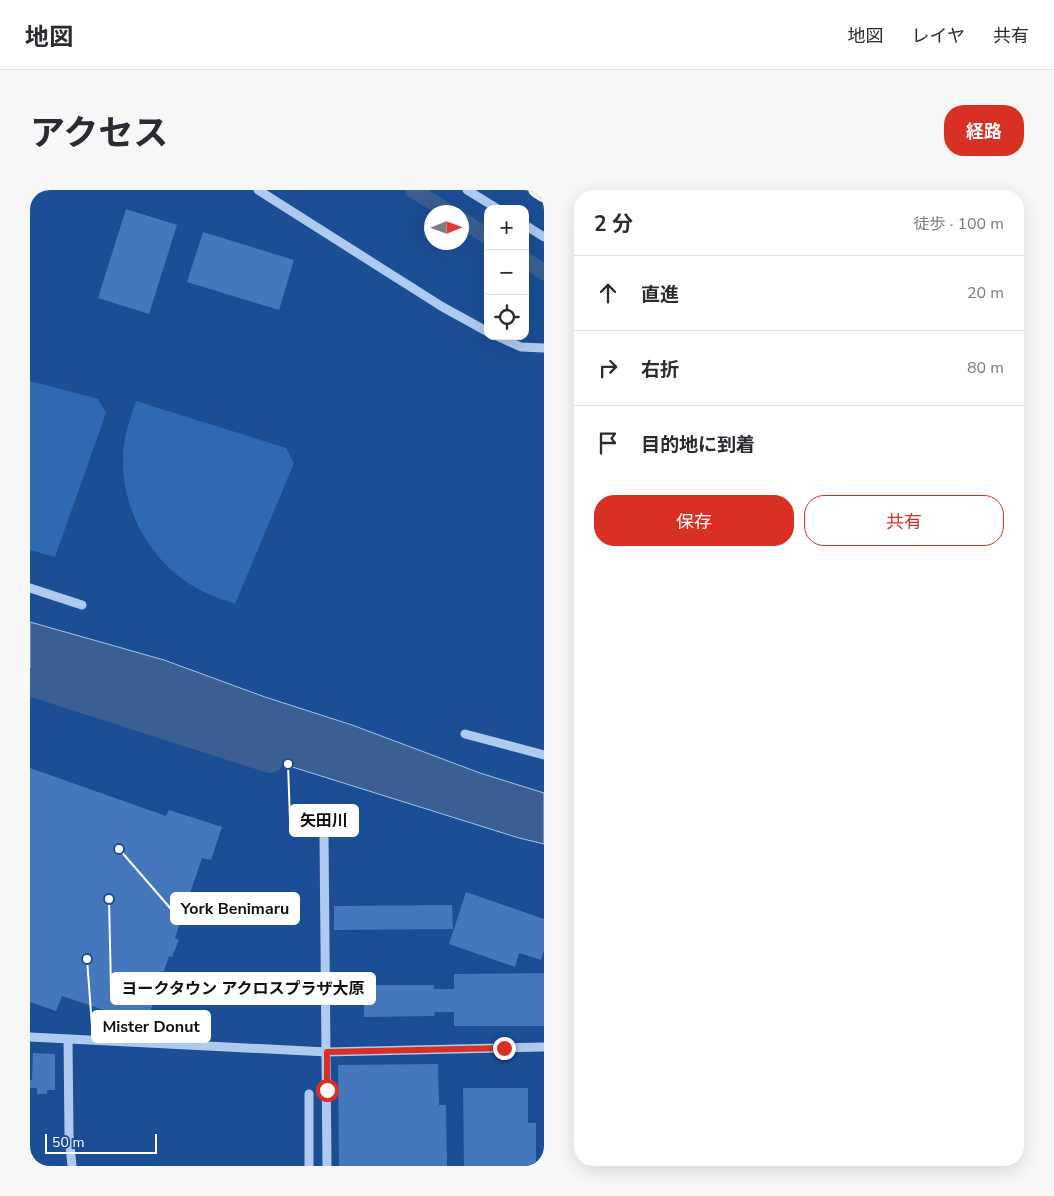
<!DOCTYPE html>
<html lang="ja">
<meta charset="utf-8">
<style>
body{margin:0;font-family:"Nunito Sans","Noto Sans JP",sans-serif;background:#f7f7f7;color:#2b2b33}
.controls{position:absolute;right:15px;top:15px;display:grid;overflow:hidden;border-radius:10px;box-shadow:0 5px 20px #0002}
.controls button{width:45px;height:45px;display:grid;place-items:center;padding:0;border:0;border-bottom:1px solid #e1e1e2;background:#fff;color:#2b2b33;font:25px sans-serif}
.compass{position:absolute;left:394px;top:15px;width:45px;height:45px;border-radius:50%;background:#fff;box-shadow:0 5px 20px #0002;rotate:89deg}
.scale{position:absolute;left:15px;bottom:12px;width:112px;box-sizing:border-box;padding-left:5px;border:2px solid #fff;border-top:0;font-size:14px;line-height:18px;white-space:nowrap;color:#fff;-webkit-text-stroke:4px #1c4e95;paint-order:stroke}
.stop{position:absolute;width:15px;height:15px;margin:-11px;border:4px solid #d93025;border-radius:50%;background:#fff}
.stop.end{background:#d93025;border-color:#fff;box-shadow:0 1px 5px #0008}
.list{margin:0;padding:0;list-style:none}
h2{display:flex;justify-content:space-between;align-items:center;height:65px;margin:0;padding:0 20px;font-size:21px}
h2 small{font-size:16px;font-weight:400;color:#7c7c81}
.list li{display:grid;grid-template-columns:32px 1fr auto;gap:15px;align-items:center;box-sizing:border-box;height:75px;padding:0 20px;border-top:1px solid #e1e1e2}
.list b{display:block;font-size:19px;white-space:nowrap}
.list em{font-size:16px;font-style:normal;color:#7c7c81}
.actions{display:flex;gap:10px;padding:15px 20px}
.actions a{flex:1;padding:11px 0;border:1px solid #d93025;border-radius:20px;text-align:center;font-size:18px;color:#d93025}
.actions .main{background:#d93025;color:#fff}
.icon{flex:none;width:28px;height:28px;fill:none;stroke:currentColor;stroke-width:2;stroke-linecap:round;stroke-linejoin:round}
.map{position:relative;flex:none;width:514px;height:976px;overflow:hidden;border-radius:20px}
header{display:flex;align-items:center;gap:30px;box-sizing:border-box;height:70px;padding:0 25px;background:#fff;border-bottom:1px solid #e1e1e2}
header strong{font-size:24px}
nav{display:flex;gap:28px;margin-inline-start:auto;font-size:18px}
.intro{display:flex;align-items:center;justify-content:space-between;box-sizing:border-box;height:120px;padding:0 30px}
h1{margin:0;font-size:35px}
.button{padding:12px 22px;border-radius:20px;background:#d93025;color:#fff;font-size:18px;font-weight:700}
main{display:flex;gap:30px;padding:0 30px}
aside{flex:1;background:#fff;border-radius:20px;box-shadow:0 5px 20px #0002}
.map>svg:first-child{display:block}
.green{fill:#3068b3}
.water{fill:#3b5f92;stroke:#a1c5f1}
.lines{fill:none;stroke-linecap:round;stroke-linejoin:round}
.canal{stroke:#3b5f92;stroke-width:16}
.river{stroke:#3b5f92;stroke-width:28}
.building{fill:#47b}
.minor{stroke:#aecaef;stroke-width:9}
.highway{stroke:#fff;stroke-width:15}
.route{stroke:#d93025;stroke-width:6}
.leader{fill:none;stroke:#fff;stroke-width:2}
.callout-dot{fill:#fff;stroke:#1c4e95;stroke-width:2}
.callout{fill:#fff;stroke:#fff;stroke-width:2}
.callout-label{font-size:16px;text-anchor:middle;font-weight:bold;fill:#111}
</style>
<header>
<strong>地図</strong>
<nav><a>地図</a><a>レイヤ</a><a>共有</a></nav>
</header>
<div class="intro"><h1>アクセス</h1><a class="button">経路</a></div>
<main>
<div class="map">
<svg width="514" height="976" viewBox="0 0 514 976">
<rect width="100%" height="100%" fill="#1c4e95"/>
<path class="green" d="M0 191 68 209 76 223 25 367 0 360Z
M106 211 256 258 264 273 205 414C191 409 176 404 163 396 116 368 87 310 94 255 96 240 101 226 106 211Z"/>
<path class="water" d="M0 432 134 470 235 507 322 535 450 583 514 603V654L489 648 240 570 99 520 0 493Z"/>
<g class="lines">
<path class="canal" d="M383 0 419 22
M432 30 458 47
M495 70 514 82"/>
<path class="river" d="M0 492 240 569"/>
</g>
<path class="building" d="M96 19 147 35 119 124 68 108Z
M173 42 264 70 249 120 157 92Z
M0 578 136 626 139 620 192 637 181 670 172 668 145 748 149 750 142 767 139 766 116 834 32 806 26 821 0 812Z
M436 702 514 729V760L511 770 489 763 485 777 419 754Z
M422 715 423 739 304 740V716Z
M514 783V836H424V822H405L404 826 334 827V795H404V799H424V784Z
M3 863 25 864V900H17V904H7V898H0V890H2Z
M408 874 409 915H416L417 976H309L308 875Z
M433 898H498V933H506V976H434Z"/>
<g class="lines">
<path class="minor" d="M228 0 411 116 458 142
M437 0 468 19
M495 35 514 47
M467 146 491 157 514 158
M0 398 52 415
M435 544 514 565
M294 645 297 976
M0 847 297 862 514 857
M38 849 39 945 42 976
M279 976V904"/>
<path class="highway" d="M506 0 514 5"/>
</g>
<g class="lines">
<path class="route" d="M297 900V862L474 858"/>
</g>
<path class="leader" d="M258 574L260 630M89 659L141 719M79 709L81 799M57 769L62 836"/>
<g class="callout-dot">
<circle cx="258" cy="574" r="5"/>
<circle cx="89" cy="659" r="5"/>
<circle cx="79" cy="709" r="5"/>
<circle cx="57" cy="769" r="5"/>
</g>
<g class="callout">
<rect x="260" y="615" width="68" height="31" rx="5"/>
<rect x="141" y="703" width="128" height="31" rx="5"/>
<rect x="81" y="783" width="264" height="31" rx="5"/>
<rect x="62" y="821" width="118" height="31" rx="5"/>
</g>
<g class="callout-label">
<text x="294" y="636">矢田川</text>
<text x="205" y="724">York Benimaru</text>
<text x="213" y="804">ヨークタウン アクロスプラザ大原</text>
<text x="121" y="842">Mister Donut</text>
</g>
</svg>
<div class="controls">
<button>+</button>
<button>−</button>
<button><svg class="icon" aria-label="locate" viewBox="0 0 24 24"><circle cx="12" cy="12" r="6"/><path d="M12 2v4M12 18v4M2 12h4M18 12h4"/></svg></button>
</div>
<svg class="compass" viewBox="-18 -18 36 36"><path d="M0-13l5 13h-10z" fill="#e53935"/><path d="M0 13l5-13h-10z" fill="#7c7c81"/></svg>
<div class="scale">50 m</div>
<div class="stop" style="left:297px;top:900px"></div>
<div class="stop end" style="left:474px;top:858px"></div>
</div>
<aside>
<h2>2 分<small>徒歩 · 100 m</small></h2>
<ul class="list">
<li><svg class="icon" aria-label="ahead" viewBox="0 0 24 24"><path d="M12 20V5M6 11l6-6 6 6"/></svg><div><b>直進</b></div><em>20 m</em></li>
<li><svg class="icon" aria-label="right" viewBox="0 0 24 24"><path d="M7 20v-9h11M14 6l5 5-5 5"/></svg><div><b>右折</b></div><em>80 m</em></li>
<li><svg class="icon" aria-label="arrive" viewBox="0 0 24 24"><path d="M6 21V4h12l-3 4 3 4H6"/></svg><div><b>目的地に到着</b></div></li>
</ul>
<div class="actions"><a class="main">保存</a><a>共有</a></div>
</aside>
</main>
